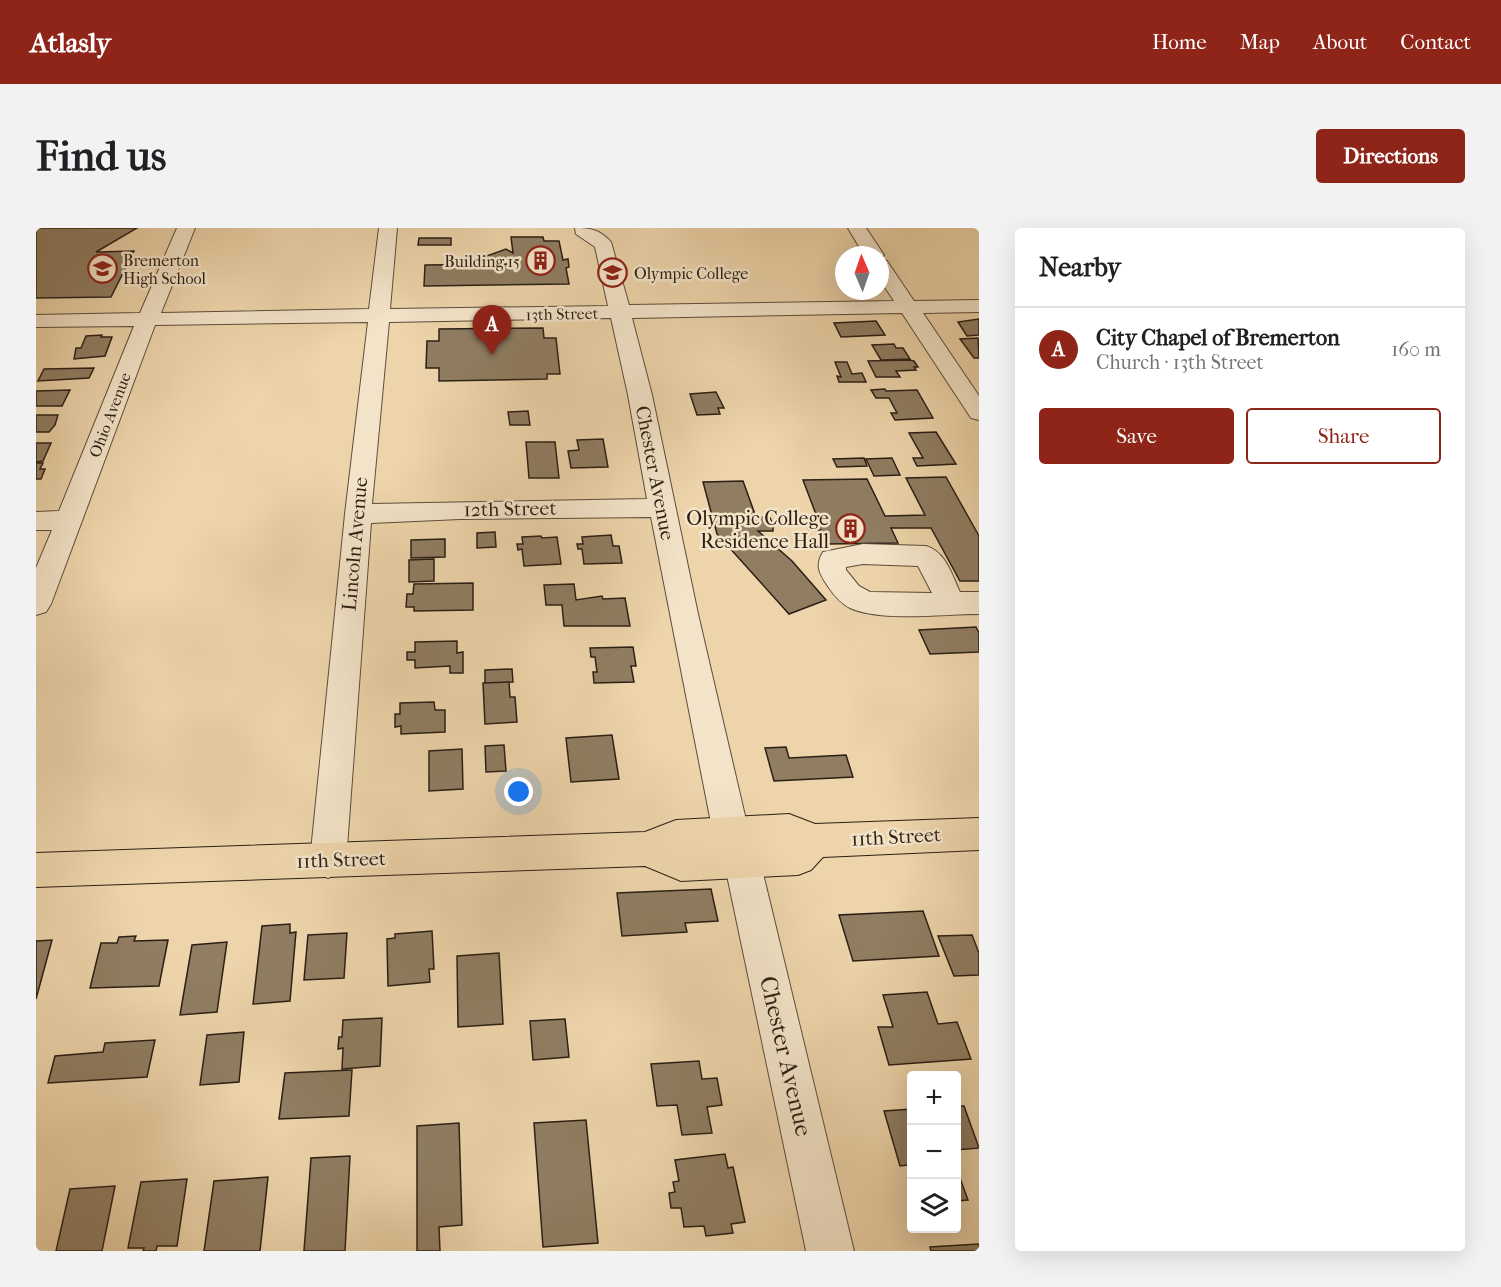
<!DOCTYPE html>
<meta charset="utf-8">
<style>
body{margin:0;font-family:"IM FELL French Canon",serif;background:#f2f2f2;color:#202124}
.controls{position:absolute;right:18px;bottom:18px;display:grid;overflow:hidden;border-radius:6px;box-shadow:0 6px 24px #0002}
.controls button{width:54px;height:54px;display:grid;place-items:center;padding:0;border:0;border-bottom:2px solid #e0e0e0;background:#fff;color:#202124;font:30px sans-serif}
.compass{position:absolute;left:799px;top:18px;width:54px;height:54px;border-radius:50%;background:#fff;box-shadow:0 6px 24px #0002;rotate:358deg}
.you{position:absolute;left:483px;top:564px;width:21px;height:21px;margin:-15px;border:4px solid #fff;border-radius:50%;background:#1a73e8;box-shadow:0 0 0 9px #1a73e833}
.badge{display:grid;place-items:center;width:39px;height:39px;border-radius:50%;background:#8f2418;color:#fff;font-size:20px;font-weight:700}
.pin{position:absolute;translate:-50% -50px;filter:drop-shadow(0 2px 3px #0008)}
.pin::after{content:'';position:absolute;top:32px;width:21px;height:18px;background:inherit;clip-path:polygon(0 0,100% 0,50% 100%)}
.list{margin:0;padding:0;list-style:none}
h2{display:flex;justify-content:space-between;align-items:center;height:78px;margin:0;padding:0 24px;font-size:26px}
h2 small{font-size:20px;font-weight:400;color:#757577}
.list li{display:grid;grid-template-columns:39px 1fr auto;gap:18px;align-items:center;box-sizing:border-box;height:84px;padding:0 24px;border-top:2px solid #e0e0e0}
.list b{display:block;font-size:22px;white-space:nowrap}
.list p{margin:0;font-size:20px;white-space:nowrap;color:#757577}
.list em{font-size:20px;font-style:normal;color:#757577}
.actions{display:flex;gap:12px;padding:18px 24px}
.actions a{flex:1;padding:14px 0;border:2px solid #8f2418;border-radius:6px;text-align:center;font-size:21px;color:#8f2418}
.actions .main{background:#8f2418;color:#fff}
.icon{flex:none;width:33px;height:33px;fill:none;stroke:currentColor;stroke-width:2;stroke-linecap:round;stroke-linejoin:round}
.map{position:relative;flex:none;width:943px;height:1023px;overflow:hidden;border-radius:6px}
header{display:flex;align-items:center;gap:36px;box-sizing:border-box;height:84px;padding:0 30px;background:#8f2418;color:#fff}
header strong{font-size:28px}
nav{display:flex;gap:33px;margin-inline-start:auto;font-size:21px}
.intro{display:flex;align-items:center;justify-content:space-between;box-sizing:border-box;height:144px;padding:0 36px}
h1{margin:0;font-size:42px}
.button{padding:15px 27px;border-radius:6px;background:#8f2418;color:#fff;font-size:21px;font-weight:700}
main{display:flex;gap:36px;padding:0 36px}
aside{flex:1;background:#fff;border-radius:6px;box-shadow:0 6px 24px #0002}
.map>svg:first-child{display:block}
.building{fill:#907d62;stroke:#2b1f15;stroke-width:1.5}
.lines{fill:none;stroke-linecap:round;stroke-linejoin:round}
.minor-casing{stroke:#5c4c3a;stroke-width:2}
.major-casing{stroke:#2b1f15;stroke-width:2}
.minor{fill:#f3e3c8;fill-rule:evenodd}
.major{fill:#edd4aa;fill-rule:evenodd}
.labels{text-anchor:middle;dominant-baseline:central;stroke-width:5;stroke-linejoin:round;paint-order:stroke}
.far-poi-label{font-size:16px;fill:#2b1f15;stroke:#f3e3c8;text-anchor:start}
.far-street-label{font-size:16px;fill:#2b1f15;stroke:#f3e3c8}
.street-label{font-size:20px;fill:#2b1f15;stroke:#f3e3c8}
.poi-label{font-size:20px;fill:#2b1f15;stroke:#f3e3c8;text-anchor:end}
.near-street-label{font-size:24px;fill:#2b1f15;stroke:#f3e3c8}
</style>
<header>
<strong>Atlasly</strong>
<nav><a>Home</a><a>Map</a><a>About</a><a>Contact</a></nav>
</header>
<div class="intro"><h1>Find us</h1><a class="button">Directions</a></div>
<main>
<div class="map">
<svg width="943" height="1023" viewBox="0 0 943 1023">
<rect width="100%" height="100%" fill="#edd4aa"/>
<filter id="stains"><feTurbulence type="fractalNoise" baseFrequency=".00333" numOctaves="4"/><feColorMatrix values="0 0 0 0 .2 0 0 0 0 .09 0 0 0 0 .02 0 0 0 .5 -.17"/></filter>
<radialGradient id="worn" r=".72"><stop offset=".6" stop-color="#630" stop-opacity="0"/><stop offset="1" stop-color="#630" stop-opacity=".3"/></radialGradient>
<path class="building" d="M0 0H101L60 24 98 23 75 69 0 70Z
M475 9H507L508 13H523L527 32 532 31 533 39 530 40 533 56 388 58 389 37 478 36 477 30 454 35 448 29 470 21 477 25Z
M383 10H415V17H382Z
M943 91V107L931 108 922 94Z
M840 93 849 107 805 109 798 95Z
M507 100 508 110H520L524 146H511V151L403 153V140H390L391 113H403V101Z
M66 107 65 109H76L69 128 38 131 40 120H45L50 108Z
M942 110 943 130H938L924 111Z
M858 116 860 120H867L874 131 845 132 836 117Z
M873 132 878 133 882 139H878L880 142 860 143 864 149H840L832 133Z
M799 134H811L816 146 826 145 830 154H803L801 148 805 149Z
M58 140 53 150 2 153 8 141Z
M849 161 850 163 881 162 897 190 859 192 855 185H861L853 170H840L835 162Z
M34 162 26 178H0V163Z
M680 164 688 180H682L684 186 661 187 654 166Z
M492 183 494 197H474L472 184Z
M0 187H22L19 197 13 204H0Z
M900 204 920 236 881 238 877 230H887L873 205Z
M567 211 572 239 535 240 532 223 543 222 541 212Z
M490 214H519L523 250H493Z
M0 215H15L7 233 0 234Z
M828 230 831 238 801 239 797 231Z
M856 230 864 247 838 248 830 231Z
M0 235H7L4 241H9L5 251H0Z
M910 249 943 308V353H924L895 300H855L862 315 792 316 785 302H773L767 289H781L767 252 831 251 849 288 889 287 870 250Z
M707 253 720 289 734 290 737 297V303H722L756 333 790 372 753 386 681 306 667 254Z
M459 304 460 319 441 320V305Z
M575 307 577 318H583L586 335 548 336 546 321H542L541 316H547L546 309Z
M505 308 506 310 521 309 525 336 488 338 486 321 482 322 481 316H487L486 309Z
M409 311V329L375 330V312Z
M398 331V353L373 354V332Z
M437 355V382L378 383V379H370L371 366H377L378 356Z
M538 356 540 372 566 368 567 371 589 370 594 398H528L526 377H510L508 357Z
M940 399 943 405V424L894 426 883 402Z
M421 413V425L427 424V445H414V438L379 440V432H371V424H379V414Z
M597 419 600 438H595L598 454 558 455 557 444H561L559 429H555L554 420Z
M476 441 477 454 449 455V442Z
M473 454 474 469H479L481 494 449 496 447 455Z
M398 474 399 482H409V504L365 506V498L359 499V486H364V475Z
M576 507 583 551 535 554 530 510Z
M468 517 470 543 450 544 449 518Z
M750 519 753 530 810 527 817 549 738 553 729 520Z
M426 521 427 561 393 563V523Z
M675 661 682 693 649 695 651 704 586 708 581 665Z
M887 683 903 728 817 733 803 687Z
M254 696V705L260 704 254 773 217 776 226 698Z
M396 703 398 741H393L394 754 352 758 351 711 359 710V706Z
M311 705 308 750 268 752 272 707Z
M936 707 943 725V747L918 748 902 708Z
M100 708 98 713 132 712 123 758 54 760 65 715H81L83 709Z
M16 712 0 771V713Z
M191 714 181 784 144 787 156 717Z
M463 725 467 796 422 799 421 728Z
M891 764 902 796 921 794 935 831 853 837 842 799H857L847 767Z
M346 790 344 838 306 841 307 820 302 821 303 809H306L307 792Z
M529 791 533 829 497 832 494 793Z
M208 804 203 854 164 857 171 807Z
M119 812 111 849 12 855 19 828 67 824 69 815Z
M663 833 666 851 681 850 686 877 671 879 676 905 646 907 641 877 621 878 615 836Z
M316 842 313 888 243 891 249 845Z
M920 878H928L943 920 920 922Z
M876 881V949L872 937 864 938 848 883Z
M550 892 562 1015 507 1019 498 895Z
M423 895 426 997 403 999 404 1023H381V898Z
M689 926 692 940 697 939 709 994 695 996 697 1005 670 1008 668 998 648 999 645 980H635L633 965 639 964 637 954 643 953 639 932Z
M314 928 309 1023H268L275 930Z
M920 939 932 972 920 973Z
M232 949 224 1023H168L178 953Z
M151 951 141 1018H121L120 1023H107L108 1020H92L105 954Z
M79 958 66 1023H20L34 961Z
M943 1016V1023H895L894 1019Z"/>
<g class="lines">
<defs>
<path id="minor" d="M141 0H159L125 85 333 81 343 0H361L354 81 572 78 559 19 540 6 539 0C555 0 564 2 575 14L593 77 858 73 844 52V27H828L812 0H830L848 27 844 31 851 33 878 73 943 72V84L887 85 943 168V192L935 190 866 85 596 90 616 167 662 386 713 605 708 617 719 621 724 633 818 1023H770L688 633 693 621 682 617 677 605 615 289 424 291 335 295 310 633 305 645 292 650 279 645 274 633 309 286 332 94 119 97 15 376 10 384 0 387V340L16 302H0V284L23 283 98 98 0 99V87L104 85ZM575 90 592 167 611 271 336 276 353 94Z
M827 316 890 318C910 324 916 347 924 364H943V386C907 386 845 394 814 380 804 375 797 366 791 357 783 345 779 337 787 324ZM827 336 882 338 896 365 834 364 823 358 810 342V339Z"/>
<path id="major" d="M753 586 779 596 943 590V622L787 629 775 642 762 647 645 653 609 638 0 659V625L609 604 640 592Z"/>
</defs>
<use href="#minor" class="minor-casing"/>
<use href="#major" class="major-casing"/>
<use href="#minor" class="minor"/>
<use href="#major" class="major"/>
</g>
<defs>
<symbol id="building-ring" viewBox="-11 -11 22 22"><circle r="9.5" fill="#f3e3c8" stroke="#8f2418" stroke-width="1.5"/><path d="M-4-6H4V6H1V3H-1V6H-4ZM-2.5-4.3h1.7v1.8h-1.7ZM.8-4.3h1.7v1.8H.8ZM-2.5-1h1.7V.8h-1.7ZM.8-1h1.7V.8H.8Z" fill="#8f2418"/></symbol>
<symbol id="school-ring" viewBox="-11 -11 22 22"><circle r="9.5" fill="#f3e3c8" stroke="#8f2418" stroke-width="1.5"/><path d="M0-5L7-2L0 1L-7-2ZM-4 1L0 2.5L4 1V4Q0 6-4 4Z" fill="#8f2418"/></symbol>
<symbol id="university-ring" viewBox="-11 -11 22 22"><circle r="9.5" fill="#f3e3c8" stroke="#8f2418" stroke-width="1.5"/><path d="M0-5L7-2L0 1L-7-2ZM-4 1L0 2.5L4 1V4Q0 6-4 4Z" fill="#8f2418"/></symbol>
</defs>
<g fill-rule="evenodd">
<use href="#building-ring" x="488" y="16" width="33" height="33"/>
<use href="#school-ring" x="50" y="24" width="33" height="33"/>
<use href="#university-ring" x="560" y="28" width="33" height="33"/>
<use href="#building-ring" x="798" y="284" width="33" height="33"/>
</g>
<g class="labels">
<g class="far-poi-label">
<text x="87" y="32">Bremerton<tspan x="87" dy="18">High School</tspan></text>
<text x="484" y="33" text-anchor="end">Building 15</text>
<text x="598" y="45">Olympic College</text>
</g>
<g class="far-street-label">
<text transform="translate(526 86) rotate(-1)">13th Street</text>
<text transform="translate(74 187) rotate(-69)">Ohio Avenue</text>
</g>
<g class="street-label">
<text transform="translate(619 245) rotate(79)">Chester Avenue</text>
<text transform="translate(474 281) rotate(-1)">12th Street</text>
<text transform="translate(319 316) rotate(-85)">Lincoln Avenue</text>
<text transform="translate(860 609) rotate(-3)">11th Street</text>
<text transform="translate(305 632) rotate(-2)">11th Street</text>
</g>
<g class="poi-label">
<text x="793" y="290">Olympic College<tspan x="793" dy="23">Residence Hall</tspan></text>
</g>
<g class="near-street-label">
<text transform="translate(750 828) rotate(77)">Chester Avenue</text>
</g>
</g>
<rect width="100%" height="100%" filter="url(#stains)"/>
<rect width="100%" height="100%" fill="url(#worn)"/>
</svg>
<div class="controls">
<button>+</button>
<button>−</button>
<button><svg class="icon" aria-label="layers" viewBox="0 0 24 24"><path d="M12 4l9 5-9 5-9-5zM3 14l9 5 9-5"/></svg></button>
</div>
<svg class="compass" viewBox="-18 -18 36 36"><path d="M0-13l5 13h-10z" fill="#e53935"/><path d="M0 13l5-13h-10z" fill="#757577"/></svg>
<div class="you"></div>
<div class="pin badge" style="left:456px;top:127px">A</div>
</div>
<aside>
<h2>Nearby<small></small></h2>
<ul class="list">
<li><span class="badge">A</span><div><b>City Chapel of Bremerton</b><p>Church · 13th Street</p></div><em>160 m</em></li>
</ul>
<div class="actions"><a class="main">Save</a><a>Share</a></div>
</aside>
</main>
